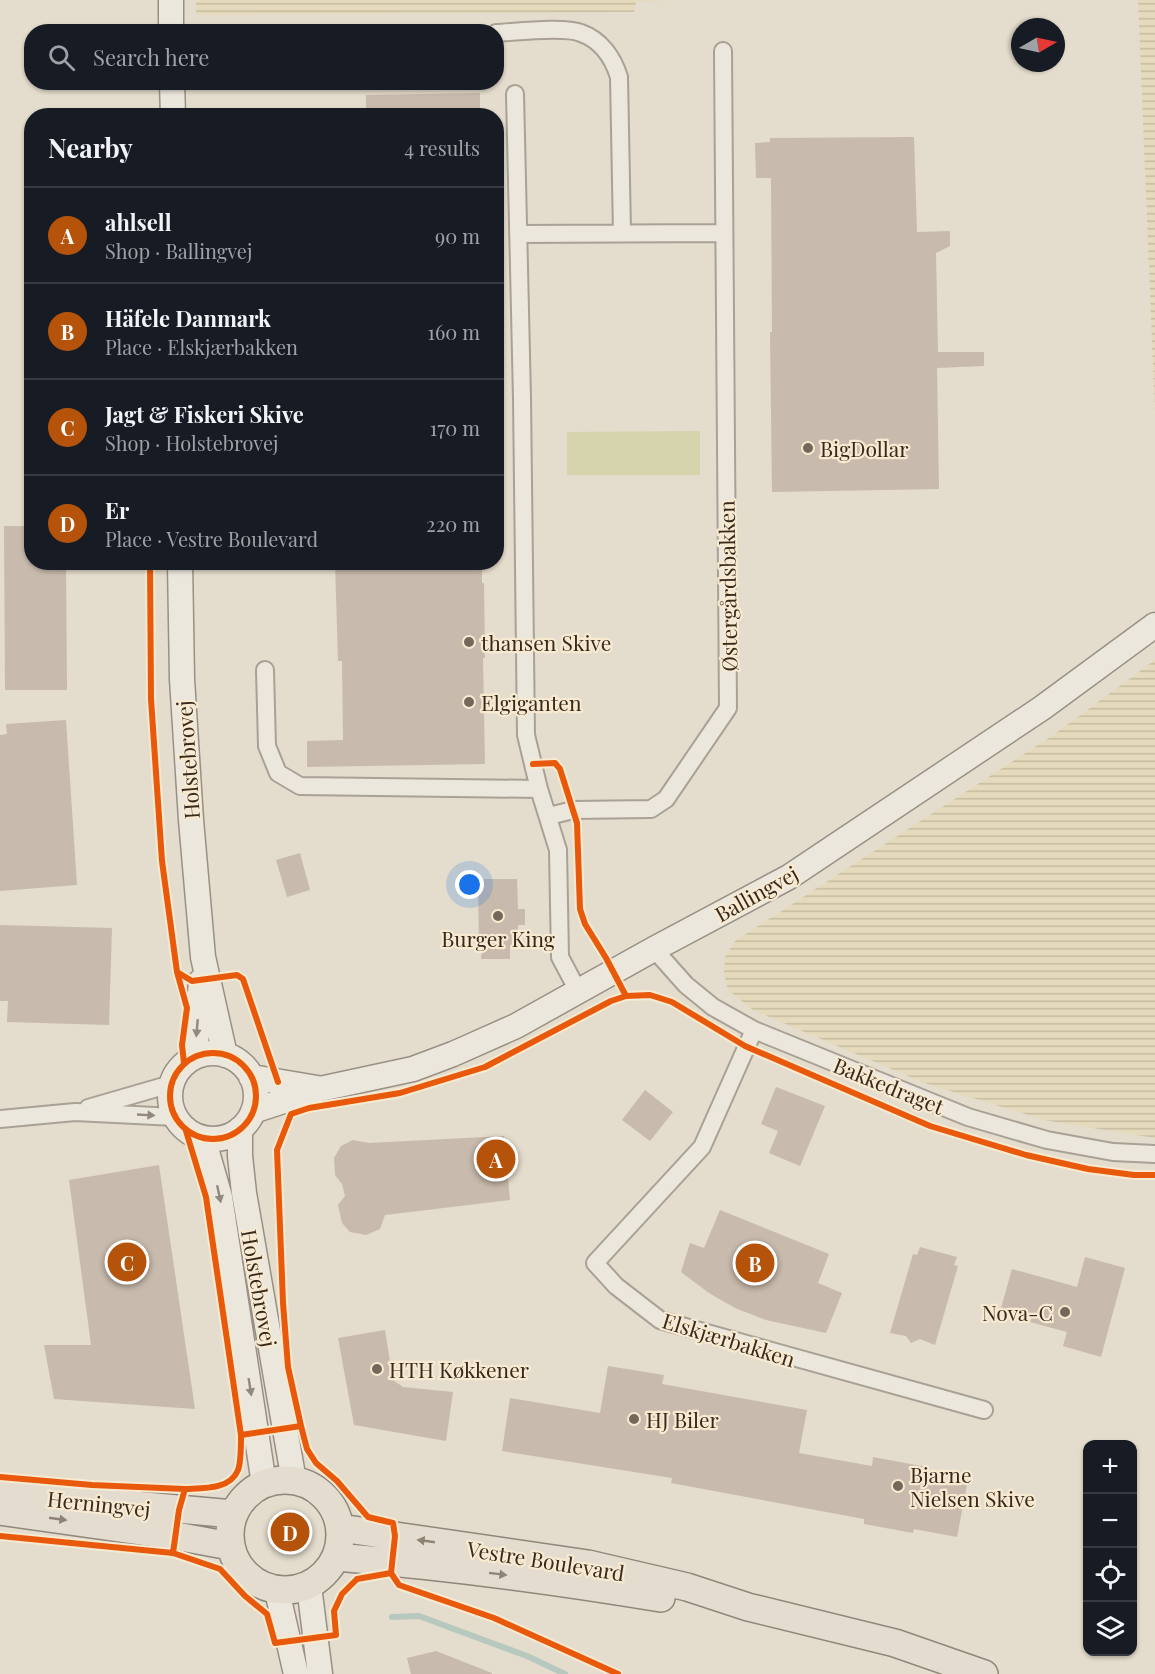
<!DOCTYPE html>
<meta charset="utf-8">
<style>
body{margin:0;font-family:"Playfair Display",serif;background:#242831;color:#f1f3f6}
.controls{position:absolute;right:18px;bottom:18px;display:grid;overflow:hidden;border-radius:12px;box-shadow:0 2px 4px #0004}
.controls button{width:54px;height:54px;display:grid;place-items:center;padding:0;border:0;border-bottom:2px solid #363941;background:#171b24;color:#f1f3f6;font:30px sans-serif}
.compass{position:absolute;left:1011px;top:18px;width:54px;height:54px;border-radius:50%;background:#171b24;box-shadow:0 2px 4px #0004;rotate:81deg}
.you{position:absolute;left:470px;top:885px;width:21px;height:21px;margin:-15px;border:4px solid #fff;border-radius:50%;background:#1a73e8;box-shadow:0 0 0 9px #1a73e833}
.badge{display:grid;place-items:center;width:39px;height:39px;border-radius:50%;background:#b45309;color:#fff;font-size:20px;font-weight:700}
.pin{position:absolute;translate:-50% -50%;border:3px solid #fff;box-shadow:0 2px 6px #0006}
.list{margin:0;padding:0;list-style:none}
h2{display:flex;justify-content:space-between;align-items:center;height:78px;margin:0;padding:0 24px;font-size:26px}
h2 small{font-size:20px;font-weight:400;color:#9ea1a6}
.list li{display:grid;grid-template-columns:39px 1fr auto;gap:18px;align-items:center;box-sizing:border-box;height:96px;padding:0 24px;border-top:2px solid #363941}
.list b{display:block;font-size:22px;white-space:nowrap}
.list p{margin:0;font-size:20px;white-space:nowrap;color:#9ea1a6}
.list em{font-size:20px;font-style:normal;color:#9ea1a6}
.icon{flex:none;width:33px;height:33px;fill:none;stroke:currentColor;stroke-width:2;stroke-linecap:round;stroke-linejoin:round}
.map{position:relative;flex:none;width:1155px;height:1674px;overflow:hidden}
.search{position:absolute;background:#171b24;box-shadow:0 2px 4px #0004;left:24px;top:24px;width:480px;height:66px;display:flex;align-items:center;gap:15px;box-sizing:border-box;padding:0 21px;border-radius:24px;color:#9ea1a6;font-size:22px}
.panel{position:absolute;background:#171b24;box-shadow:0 2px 4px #0004;left:24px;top:108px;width:480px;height:462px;border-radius:24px}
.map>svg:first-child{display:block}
.farmland{fill:url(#farmland-rules)}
.park{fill:#d5d4ad}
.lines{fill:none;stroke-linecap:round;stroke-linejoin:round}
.stream{stroke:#b7c9be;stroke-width:6}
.building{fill:#c8baac}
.street-casing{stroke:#a9a195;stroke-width:20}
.secondary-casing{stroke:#999085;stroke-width:27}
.primary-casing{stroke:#8f867c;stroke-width:30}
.street{stroke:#ece7dd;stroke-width:16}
.secondary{stroke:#ece7dd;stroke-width:24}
.primary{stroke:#e4ddcf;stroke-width:27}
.cycleway-casing{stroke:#f7ead1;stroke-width:10}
.cycleway{stroke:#e8590c;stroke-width:6}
.oneway{fill:#92887d}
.oneway2{fill:#8e8376}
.poi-dot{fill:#74685a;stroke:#f7ead1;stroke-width:2}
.labels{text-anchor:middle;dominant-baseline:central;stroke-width:4.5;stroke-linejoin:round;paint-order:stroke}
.poi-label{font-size:21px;fill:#38291d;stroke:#f7ead1;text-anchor:start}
.street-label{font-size:21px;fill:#38291d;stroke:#f7ead1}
</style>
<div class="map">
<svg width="1155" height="1674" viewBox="0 0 1155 1674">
<defs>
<pattern id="farmland-rules" width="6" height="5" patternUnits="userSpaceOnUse" patternTransform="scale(1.5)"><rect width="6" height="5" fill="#e5dbbc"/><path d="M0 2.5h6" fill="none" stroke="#c5bca1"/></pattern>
</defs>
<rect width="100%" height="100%" fill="#e4dccc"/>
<path class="farmland" d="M196 0H671L636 2 634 12 196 15Z
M1138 0H1155V413Z
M1155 660V1138L1044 1120 922 1082 753 1010 728 990 724 974 725 957 735 941 1052 736Z"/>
<path class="park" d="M700 431V475H567V432Z"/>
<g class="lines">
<path class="stream" d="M392 1617 419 1616 527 1656 565 1674"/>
</g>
<path class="building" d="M480 93V116H366V95Z
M914 137 917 232 950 231V246L936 253 938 352H984V366L937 368 939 489 772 492 770 332H772L771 178H756L755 143 770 142V138Z
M4 526H32V562H66L67 690H5Z
M335 562H482V583H484L485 658H483L485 764 307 767V741L343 740 342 661H338Z
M66 720 77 885 0 891V735L7 734 6 724Z
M300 853 310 890 287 897 276 860Z
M478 879H517L518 909H525V925H518L517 948H510V959H481L482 948H479Z
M0 925 112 928 109 1025 7 1022 8 1001H0Z
M776 1087 825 1106 800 1166 769 1153 778 1131 761 1124Z
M645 1090 673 1112 650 1141 622 1120Z
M504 1136 510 1200 385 1215 380 1229 366 1235 350 1232 342 1223 338 1205 345 1196 342 1184 335 1175 334 1158 341 1146 353 1140 369 1143Z
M159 1165 195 1409 54 1399 44 1345H91L69 1180Z
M720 1210 829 1254 818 1283 842 1293 826 1333 766 1320 735 1308 709 1293 681 1272 690 1243 704 1248Z
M920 1247 957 1257 954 1265 958 1266 935 1345 920 1339 911 1343 906 1336 890 1333 913 1254 917 1255Z
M1085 1257 1125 1268 1101 1357 1063 1346 1067 1332 1030 1322 1032 1317 1001 1308 1012 1269 1077 1287Z
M385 1330 393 1380 403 1387 453 1392 446 1441 354 1425 338 1338Z
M608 1366 664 1375 662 1384 807 1410 799 1453 872 1466 873 1457 927 1467 925 1477 967 1485 957 1537 914 1529 913 1533 864 1524V1519L671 1483 672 1478 502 1451 510 1398 600 1413Z
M436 1651 492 1673V1674H411L407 1658Z"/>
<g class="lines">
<defs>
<path id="street" d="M496 33C516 32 564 26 581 33 601 40 613 58 619 77L622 233
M515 94 522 398 526 735 539 789
M518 234 723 233
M265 670 267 746 278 773 300 786 539 789 558 850 560 957 578 991
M549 816 573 810 651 809 666 799 728 708 723 51
M654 949 686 985 713 1007 754 1030 968 1117 1047 1140 1113 1152 1155 1154
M754 1030 702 1147 595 1263 616 1286 660 1320 984 1410
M88 1108 171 1084
M0 1119 75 1112 175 1117"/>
<path id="secondary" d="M171 0V32
M172 82 173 116
M180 562 182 679 191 820 203 957 225 1055
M170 1096a43 43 0 1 1 86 0a43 43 0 1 1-86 0Z
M195 1057 201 981
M251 1077 317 1088
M253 1111 320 1089 413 1069 453 1054 516 1026 654 949 789 877 1042 708 1155 625
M240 1129V1156L244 1193 294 1481
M203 1138 220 1197 264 1484
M309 1586 320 1674
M277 1591 296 1674"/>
<path id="primary" d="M230 1535a55 55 0 1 1 110 0a55 55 0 1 1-110 0Z
M0 1493 233 1514
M0 1511 176 1536 230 1546
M340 1528 588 1564 687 1587 748 1607 895 1643 984 1674
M336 1557C445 1566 553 1580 661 1598"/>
</defs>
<use href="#street" class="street-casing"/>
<use href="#secondary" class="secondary-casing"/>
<use href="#primary" class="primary-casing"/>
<use href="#street" class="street"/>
<use href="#secondary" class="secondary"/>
<use href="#primary" class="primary"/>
<defs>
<path id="cycleway" d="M150 562 151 699 162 861 177 972 187 1008 182 1045 184 1063
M533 764 555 763 560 769 577 823 580 909 585 924 606 958 626 996
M177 972 192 981 237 975 243 979 278 1082
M170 1096a43 43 0 1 1 86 0a43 43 0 1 1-86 0Z
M186 1131 206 1197 241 1435
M301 1426 288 1367 283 1303 277 1150 291 1114 309 1108 400 1093 485 1067 611 1001 626 996 650 995 672 1002 745 1046 930 1126 1026 1155 1088 1169 1134 1175H1155
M301 1426 307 1449 316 1463 337 1481 368 1517 393 1523 395 1536 391 1573 357 1579 342 1594 334 1611 336 1635 275 1643 267 1614 245 1596 220 1569 173 1553 179 1510 185 1489C203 1488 230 1490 238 1470 241 1463 241 1444 241 1435Z
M0 1477 92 1485 185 1489
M0 1536 173 1553
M391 1573 399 1585 494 1618 618 1674"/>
</defs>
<use href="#cycleway" class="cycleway-casing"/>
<use href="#cycleway" class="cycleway"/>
</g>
<defs><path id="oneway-solid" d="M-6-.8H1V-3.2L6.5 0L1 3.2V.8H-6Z" transform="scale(1.5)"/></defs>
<g class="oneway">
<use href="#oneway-solid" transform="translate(197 1028) rotate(95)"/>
<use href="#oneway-solid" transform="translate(146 1115) rotate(3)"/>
<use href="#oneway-solid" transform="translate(219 1194) rotate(78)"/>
<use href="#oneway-solid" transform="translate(250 1387) rotate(81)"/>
</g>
<g class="oneway2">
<use href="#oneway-solid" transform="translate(58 1519) rotate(8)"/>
<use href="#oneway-solid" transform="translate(426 1541) rotate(-172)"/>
<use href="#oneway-solid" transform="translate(498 1574) rotate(7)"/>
</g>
<g class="poi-dot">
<circle cx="808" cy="448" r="6"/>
<circle cx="469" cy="642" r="6"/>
<circle cx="469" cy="702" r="6"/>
<circle cx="498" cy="916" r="6"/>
<circle cx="1065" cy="1312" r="6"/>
<circle cx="377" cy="1369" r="6"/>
<circle cx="634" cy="1419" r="6"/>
<circle cx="898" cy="1486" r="6"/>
</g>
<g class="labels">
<g class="poi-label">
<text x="820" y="448">BigDollar</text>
<text x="481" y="642">thansen Skive</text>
<text x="481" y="702">Elgiganten</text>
<text x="498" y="938" text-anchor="middle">Burger King</text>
<text x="1053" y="1312" text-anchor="end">Nova-C</text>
<text x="389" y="1369">HTH Køkkener</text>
<text x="646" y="1419">HJ Biler</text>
<text x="910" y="1474">Bjarne<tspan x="910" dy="24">Nielsen Skive</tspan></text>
</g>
<g class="street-label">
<text transform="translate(727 586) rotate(-91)">Østergårdsbakken</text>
<text transform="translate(187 760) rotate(-94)">Holstebrovej</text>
<text transform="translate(756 893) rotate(-29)">Ballingvej</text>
<text transform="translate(889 1085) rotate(22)">Bakkedraget</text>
<text transform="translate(260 1288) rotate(80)">Holstebrovej</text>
<text transform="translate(729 1339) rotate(17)">Elskjærbakken</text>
<text transform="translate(99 1503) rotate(6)">Herningvej</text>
<text transform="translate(546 1560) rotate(9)">Vestre Boulevard</text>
</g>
</g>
</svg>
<div class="controls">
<button>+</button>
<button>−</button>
<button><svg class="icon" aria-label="locate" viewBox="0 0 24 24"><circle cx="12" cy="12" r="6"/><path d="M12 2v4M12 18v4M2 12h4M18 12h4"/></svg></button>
<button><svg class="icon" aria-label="layers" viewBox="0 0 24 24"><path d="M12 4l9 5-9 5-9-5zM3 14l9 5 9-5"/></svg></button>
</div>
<svg class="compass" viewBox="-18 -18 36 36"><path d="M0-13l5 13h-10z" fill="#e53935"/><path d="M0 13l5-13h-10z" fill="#9ea1a6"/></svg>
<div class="you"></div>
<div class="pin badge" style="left:496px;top:1159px">A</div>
<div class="pin badge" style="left:755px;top:1263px">B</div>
<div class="pin badge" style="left:127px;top:1262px">C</div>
<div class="pin badge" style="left:290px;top:1532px">D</div>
<div class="search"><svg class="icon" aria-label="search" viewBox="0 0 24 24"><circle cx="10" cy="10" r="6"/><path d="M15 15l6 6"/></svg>Search here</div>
<section class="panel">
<h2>Nearby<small>4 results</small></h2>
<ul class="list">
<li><span class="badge">A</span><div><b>ahlsell</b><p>Shop · Ballingvej</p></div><em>90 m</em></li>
<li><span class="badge">B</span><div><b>Häfele Danmark</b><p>Place · Elskjærbakken</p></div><em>160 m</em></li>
<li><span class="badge">C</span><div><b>Jagt &amp; Fiskeri Skive</b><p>Shop · Holstebrovej</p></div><em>170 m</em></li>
<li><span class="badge">D</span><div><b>Er</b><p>Place · Vestre Boulevard</p></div><em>220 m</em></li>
</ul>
</section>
</div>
